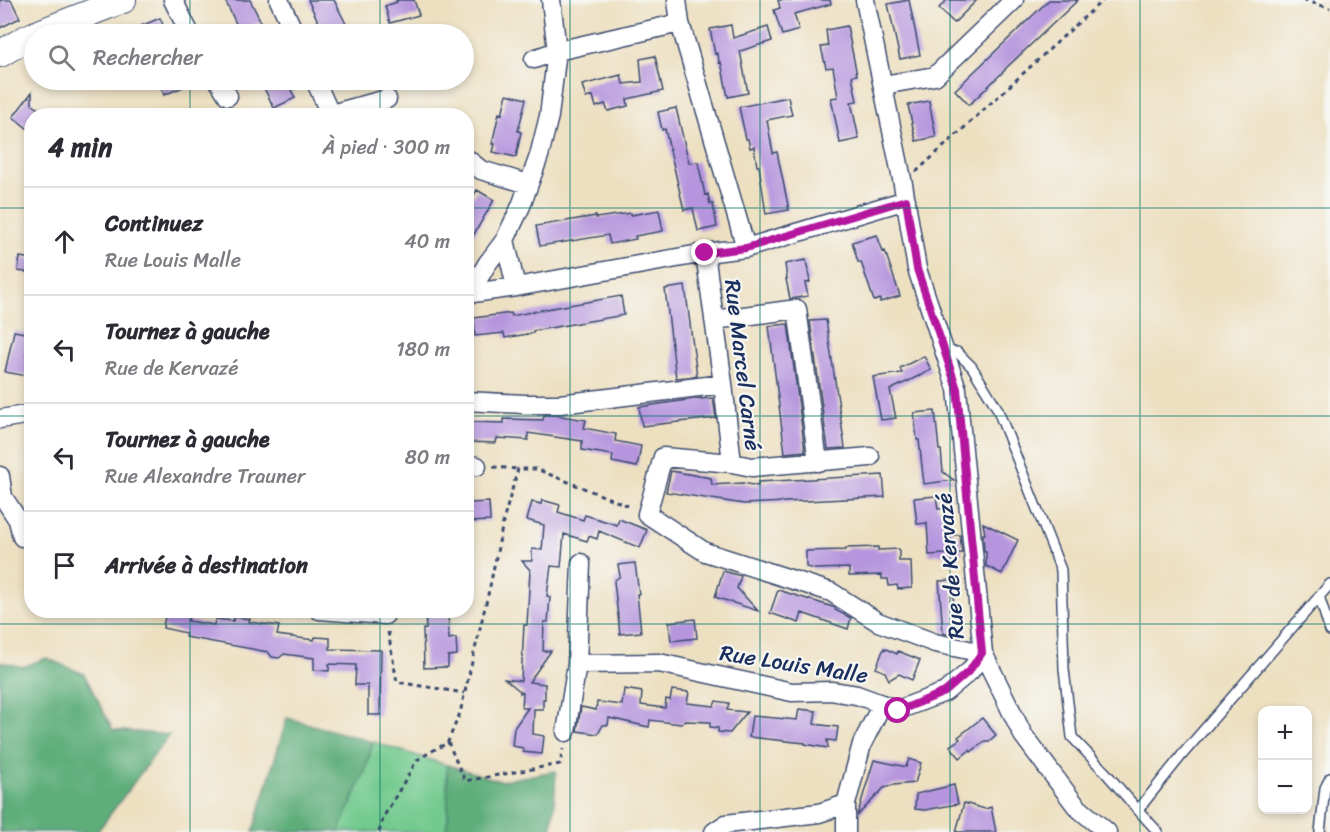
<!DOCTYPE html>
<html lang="fr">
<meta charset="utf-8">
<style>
body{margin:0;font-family:Sriracha,sans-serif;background:#f2f2f3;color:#2b2b33}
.controls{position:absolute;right:18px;bottom:18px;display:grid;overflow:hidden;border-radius:12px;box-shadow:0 3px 9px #0003}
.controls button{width:54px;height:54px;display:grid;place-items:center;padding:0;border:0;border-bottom:2px solid #e1e1e2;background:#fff;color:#2b2b33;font:30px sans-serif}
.stop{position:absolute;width:18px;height:18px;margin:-14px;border:4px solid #b5179e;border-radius:50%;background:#fff}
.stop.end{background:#b5179e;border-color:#fff;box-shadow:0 2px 6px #0008}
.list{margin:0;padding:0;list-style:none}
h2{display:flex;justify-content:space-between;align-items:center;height:78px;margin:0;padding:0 24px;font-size:26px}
h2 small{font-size:20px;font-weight:400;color:#7c7c81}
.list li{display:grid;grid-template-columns:39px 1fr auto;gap:18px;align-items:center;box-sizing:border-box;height:108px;padding:0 24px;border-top:2px solid #e1e1e2}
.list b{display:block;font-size:22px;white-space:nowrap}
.list p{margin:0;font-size:20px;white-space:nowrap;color:#7c7c81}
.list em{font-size:20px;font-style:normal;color:#7c7c81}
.icon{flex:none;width:33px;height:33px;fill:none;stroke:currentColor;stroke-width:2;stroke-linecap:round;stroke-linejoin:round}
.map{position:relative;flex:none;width:1330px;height:832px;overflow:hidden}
.search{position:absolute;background:#fff;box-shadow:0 3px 9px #0003;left:24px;top:24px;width:450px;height:66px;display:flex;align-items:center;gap:15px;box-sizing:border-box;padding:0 21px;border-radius:33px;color:#7c7c81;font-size:22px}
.panel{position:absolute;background:#fff;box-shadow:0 3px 9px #0003;left:24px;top:108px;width:450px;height:510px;border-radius:24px}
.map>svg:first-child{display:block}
.green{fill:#73ca8f;stroke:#477c76;stroke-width:1.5}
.forest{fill:#5eae7a;stroke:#3c6e6c;stroke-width:1.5}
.building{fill:#b695de}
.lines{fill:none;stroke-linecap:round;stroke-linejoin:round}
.lane-casing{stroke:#3a4a6d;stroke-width:12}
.street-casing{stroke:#3a4a6d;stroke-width:21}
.secondary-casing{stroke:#3a4a6d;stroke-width:28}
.path{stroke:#3a4a6d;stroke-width:3;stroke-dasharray:4.5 4.5;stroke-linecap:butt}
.lane{stroke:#fff;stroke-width:9}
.street{stroke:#fff;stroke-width:18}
.secondary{stroke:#fff;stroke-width:26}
.route{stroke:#b5179e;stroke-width:8}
.grid{fill:none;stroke:#0f766e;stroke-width:1.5;stroke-opacity:0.55}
.labels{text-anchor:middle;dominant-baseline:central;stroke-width:4.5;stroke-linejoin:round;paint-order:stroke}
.street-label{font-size:22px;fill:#1b2f5e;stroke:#f6f6f2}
</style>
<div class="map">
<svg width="1330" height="832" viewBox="0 0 1330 832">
<rect width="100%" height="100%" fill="#f6f6f2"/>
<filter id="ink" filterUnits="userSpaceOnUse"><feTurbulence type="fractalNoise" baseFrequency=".0167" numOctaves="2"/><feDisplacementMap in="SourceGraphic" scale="12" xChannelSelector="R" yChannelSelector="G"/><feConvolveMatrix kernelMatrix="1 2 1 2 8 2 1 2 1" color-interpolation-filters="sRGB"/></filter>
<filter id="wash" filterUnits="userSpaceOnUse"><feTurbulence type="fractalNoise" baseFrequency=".008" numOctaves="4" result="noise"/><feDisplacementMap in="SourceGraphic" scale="24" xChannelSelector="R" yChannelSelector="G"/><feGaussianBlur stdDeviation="1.35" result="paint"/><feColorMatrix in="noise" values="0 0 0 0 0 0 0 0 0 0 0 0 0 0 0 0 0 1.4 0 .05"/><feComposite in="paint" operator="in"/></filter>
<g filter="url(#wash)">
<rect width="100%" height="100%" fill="#ede0c1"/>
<path class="green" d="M373 742 447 765 448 817 446 832H339L365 771Z"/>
<path class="forest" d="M46 658 84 674 113 730 169 735 97 832H0V662L23 667Z
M287 718 373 742 365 771 339 832H253Z
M447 765 500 781 556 771 554 809 551 832H446L448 817Z"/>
<g id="blocks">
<path class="building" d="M0 0H11L20 18 0 28Z
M225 0H250L261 22 240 32Z
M308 0H334L351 34H324Z
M396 0H414L419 15 390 23 385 6 397 2Z
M778 0H830L831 4 794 14 799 30 782 35 774 10 780 8Z
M909 0 920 55 900 59 888 4Z
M947 0H977L954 23 939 8Z
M1049 0H1078L1005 69V70L969 105 955 90Z
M160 18 167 34H122Z
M731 25 733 38 768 27 772 41 740 51 748 93 728 97 721 62 719 63 718 53 715 54 710 29Z
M847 26 857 75 852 76 857 101 851 102 859 139 840 143 831 98 838 97 833 67 826 68 821 47 828 46 826 30Z
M655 56 663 91 627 99 628 106 608 111 605 104 596 107 593 96 586 98 582 85 621 75 623 84 642 82 640 59Z
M158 80H200L164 95Z
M260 80H286L295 98 274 108Z
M32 92V104L47 116H32V132L13 117Z
M507 94 526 99 518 131 521 132 516 157 493 152 495 144H492L499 113 502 114Z
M788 97 792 115 767 120 773 153 777 152 789 210 766 214 759 166H757L754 147 750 148 748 139H746L739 107Z
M929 101 936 137 916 141 908 105Z
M676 108 689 163 698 162 705 195 708 194 710 204H713L717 227 698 231 693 208 684 210 665 129 662 130 658 112Z
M477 190 494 200 466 248V208Z
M659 210 663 231 635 236 636 239 610 244 608 235 540 246 536 226 596 216V218L631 213V215Z
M877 235 883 252 885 251 900 296 880 302V299L874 301 861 262H858L852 242Z
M20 257 32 259V273L18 271Z
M806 260 810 282 805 283 808 296 790 299 786 279H787L785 264Z
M685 286 697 376 676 378 665 289Z
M621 296 624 315 533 331V333L505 338 504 333 475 336 474 318 511 313 512 316 546 309Z
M826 320 845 448 828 449 810 321Z
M788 324 805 451 785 453 769 326Z
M14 331 30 334 26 354 32 355V374H28L27 376 5 372Z
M924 356 931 370 890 390 896 418 881 420 873 377 902 373 900 368Z
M701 398V399L713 398 716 418 642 426 639 407Z
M935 411 939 450H941L943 472 954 480 924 484 919 440H917L914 413Z
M544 415H555L586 420 584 428 616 434 615 441 641 446 637 467 612 462 613 455 582 450V441L528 433V440L497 438 496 443 466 442V422L504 423V419L543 420Z
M671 471 711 478 712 485 743 483 758 486V482L883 475 885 497 744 504 666 492Z
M936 496 938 509 949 508 952 535H960L962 553 929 555 927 523 917 524 914 498Z
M542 500 560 505 558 512 583 520 585 515 617 525 619 519 647 530 640 548 599 531 597 539 589 536 587 541 564 534 561 567 551 566 547 596 550 597 548 622H544L543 651H551L529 682 545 684V699H543V709H534L533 734 544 736 542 754 523 752V748L512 746 514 728 528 708H522L523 693 521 692 520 693V691L505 679 521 681 524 625H527L530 570 522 561H532V549L542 550 544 525 527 520 532 502 541 504Z
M489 502 490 521 466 522V505H470V503Z
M983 523 1018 540 1002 574 986 566V552H984L983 534H985Z
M878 547V550L899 549V561H911L912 588 898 589 897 585 889 586 888 579H882V575L849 576V568L815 569 806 567V551L846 550V548Z
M635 563 639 594H637L641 632 620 634 614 581 620 576 618 565Z
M723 571 741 576 737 588 758 611 715 597Z
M952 580 956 633 946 634 943 633 939 581Z
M778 590 833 607 836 608 835 610 851 618 848 629 802 613 799 623 770 613Z
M166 610H190L188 621 214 625 215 619 233 621 234 617 250 619 249 622 279 626 277 635 314 640 315 637 330 638V649L381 650 380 715H368V685H355L356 665 329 664V671L314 670V658L284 654 279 658 272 657 268 652 185 637 186 633 163 628Z
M425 610H448L449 639 456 638 457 655 448 656V667L424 668 423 629H426Z
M695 619 697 638 671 641 669 622Z
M884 648 897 654 898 651 920 660 912 680 899 674 889 680 885 672 876 668Z
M624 689 642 692 641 705 665 708 666 699 670 700 672 690 689 692 687 703 714 706 716 701 729 703 727 710 747 712 730 733 718 732V728L710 727V722L686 721 681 724 650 720 649 727 609 718 608 725H603L598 734 577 731 581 707 596 710 597 702 622 705Z
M799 709 816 711 814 724 838 727 836 741 827 740 828 748 805 744V743L749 737 752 716 797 720Z
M982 718 996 735 989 741H985L971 752 970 750 960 758 950 746 960 739 958 737Z
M909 759 921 763 915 783 893 785 884 788 857 816 874 760 906 767Z
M954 785 958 804 925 810 915 809 916 794Z
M964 803 985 809 991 807 996 832H956Z"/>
</g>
</g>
<g filter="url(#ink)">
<use href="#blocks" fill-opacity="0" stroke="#3a4a6d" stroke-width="1.5"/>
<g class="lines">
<defs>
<path id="lane" d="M945 352H957L972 367 997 408 1061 570 1064 669 1072 737 1105 772 1138 810
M1319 596 1330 631
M1158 832 1138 810 1182 755 1330 584
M1320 832 1325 788 1330 778"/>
<path id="street" d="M173 0 190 34
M279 0 295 34
M677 0 680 23 746 248
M865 0 903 184 917 269 957 389 983 653 935 643 878 622 831 592 705 552 647 514 663 457 732 463 752 467 870 457
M534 59 557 51 680 23
M218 80 228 96
M315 80 331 116
M883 85 935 76 1014 0
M331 114 387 99
M466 158 481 170 528 184
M505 240 516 287
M705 253 723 384 732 463
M470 293 487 264 505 240 521 206 539 156 549 116 557 51 551 0
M466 294 516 287 705 253 746 248 906 200
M714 320 797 309 818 462
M466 401 524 404H560L723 384
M0 419 32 414
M466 465 477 466
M0 476 3 497 18 520 22 537
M319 610 385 615V610
M577 664 659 663 792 692 831 691 857 695 898 710 945 692 970 671 983 653 1023 735 1077 807 1107 832
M566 732 577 664 581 563
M846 804V832
M714 832 726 824 819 813 846 804 862 744 882 704"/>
<path id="secondary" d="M36 34 123 0
M0 54 25 39 34 35"/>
</defs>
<use href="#lane" class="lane-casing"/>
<use href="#street" class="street-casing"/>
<use href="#secondary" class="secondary-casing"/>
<path class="path" d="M1303 0 1330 8
M916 172 1103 0
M493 467 518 469
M388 632 397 682 464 693
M448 742 465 781 560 764 563 749
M379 832 384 816 417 760 439 747 447 744 460 713 490 586 504 518 518 469H536L631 507"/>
<use href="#lane" class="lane"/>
<use href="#street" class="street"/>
<use href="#secondary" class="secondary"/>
</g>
</g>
<g class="lines" filter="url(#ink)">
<path class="route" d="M705 253 746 248 906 200 917 269 957 389 982 653 969 671 945 692 898 711"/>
</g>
<path class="grid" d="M190 0V34M380 0V34M570 0V832M760 0V832M950 0V832M1140 0V832M190 80V116M380 80V116M0 208H32M466 208H1330M0 416H32M466 416H1330M190 610V832M380 610V832M0 624H1330"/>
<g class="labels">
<g class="street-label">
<text transform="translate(743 365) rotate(83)">Rue Marcel Carné</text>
<text transform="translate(950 566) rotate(-95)">Rue de Kervazé</text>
<text transform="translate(794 664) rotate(9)">Rue Louis Malle</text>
</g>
</g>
</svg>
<div class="controls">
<button>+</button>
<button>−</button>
</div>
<div class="stop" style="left:898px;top:711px"></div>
<div class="stop end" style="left:705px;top:253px"></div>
<div class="search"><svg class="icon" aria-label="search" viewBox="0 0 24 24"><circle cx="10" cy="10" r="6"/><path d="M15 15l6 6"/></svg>Rechercher</div>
<section class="panel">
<h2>4 min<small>À pied · 300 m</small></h2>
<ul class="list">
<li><svg class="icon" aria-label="ahead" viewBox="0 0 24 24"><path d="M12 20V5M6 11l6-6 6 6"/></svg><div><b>Continuez</b><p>Rue Louis Malle</p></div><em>40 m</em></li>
<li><svg class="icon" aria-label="left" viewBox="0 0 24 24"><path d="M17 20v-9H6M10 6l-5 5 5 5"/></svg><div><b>Tournez à gauche</b><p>Rue de Kervazé</p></div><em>180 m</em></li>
<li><svg class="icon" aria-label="left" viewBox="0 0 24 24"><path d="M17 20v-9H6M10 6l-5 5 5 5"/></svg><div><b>Tournez à gauche</b><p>Rue Alexandre Trauner</p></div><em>80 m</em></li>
<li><svg class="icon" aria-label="arrive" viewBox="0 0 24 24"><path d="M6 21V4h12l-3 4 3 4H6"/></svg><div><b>Arrivée à destination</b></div></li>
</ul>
</section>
</div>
